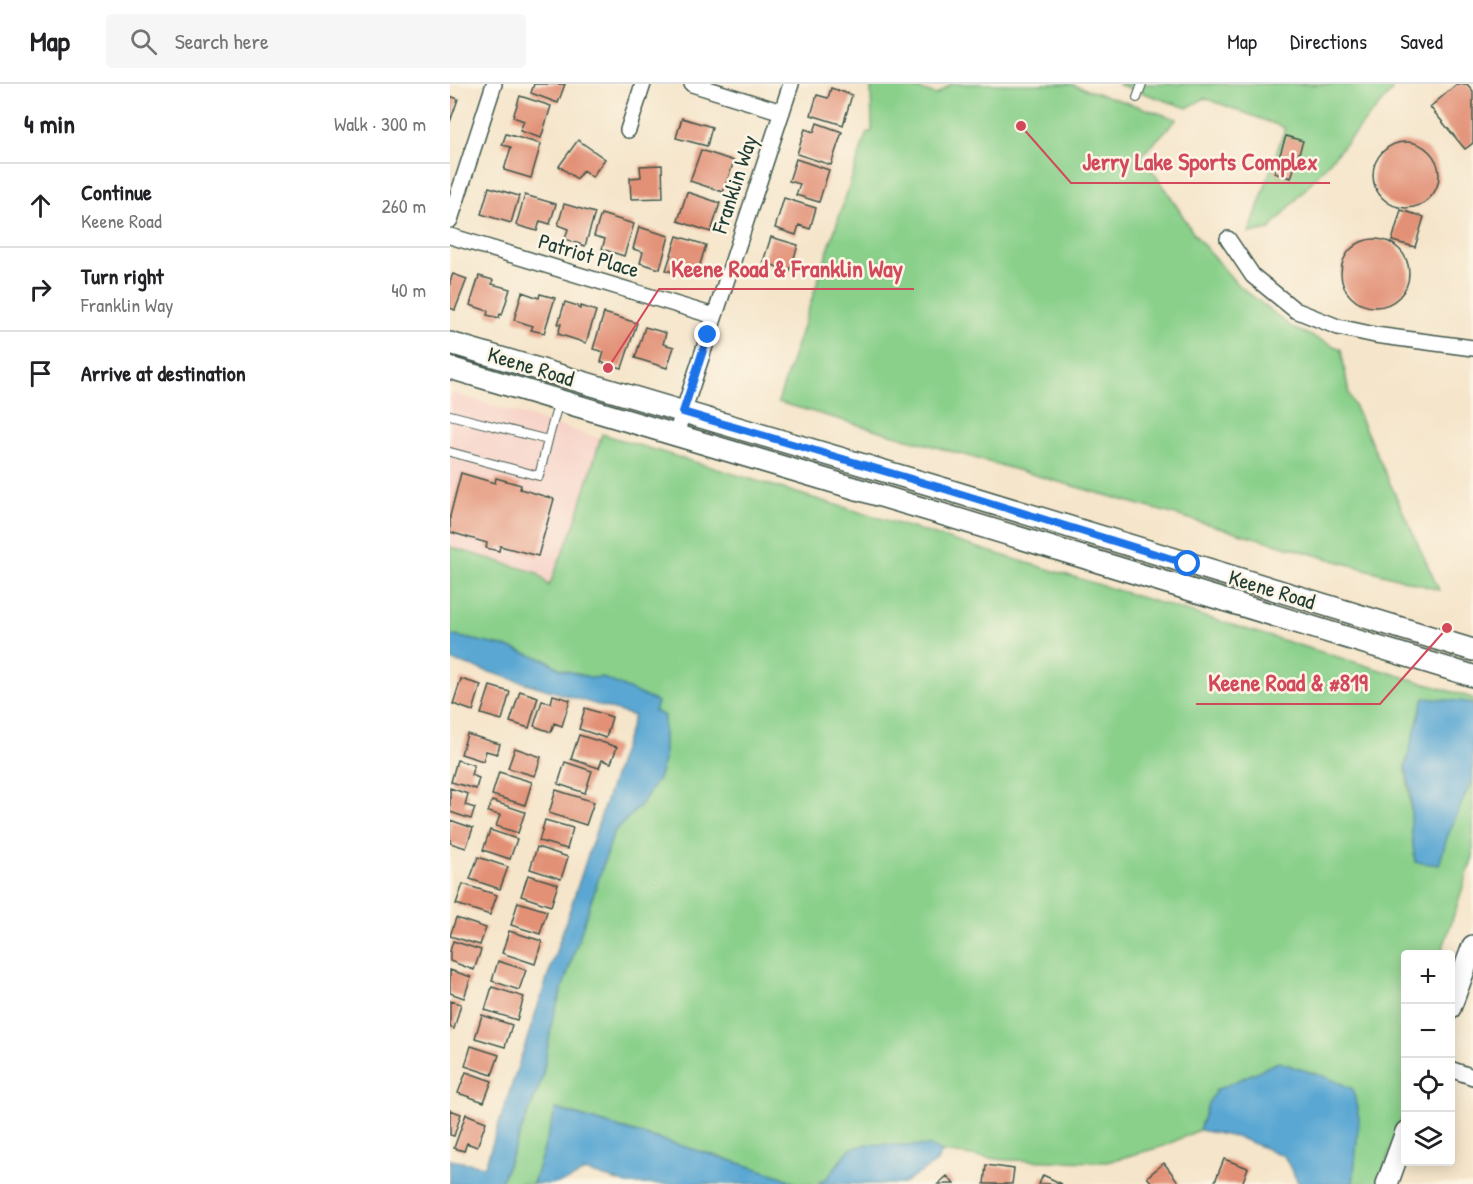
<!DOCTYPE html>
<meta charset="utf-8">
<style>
body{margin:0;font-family:"Patrick Hand",sans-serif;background:#f6f6f6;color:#202124}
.controls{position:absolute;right:18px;bottom:18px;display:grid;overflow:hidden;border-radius:6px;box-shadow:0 3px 15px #0003}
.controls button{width:54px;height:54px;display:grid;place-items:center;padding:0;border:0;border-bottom:2px solid #e0e0e0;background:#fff;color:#202124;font:30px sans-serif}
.stop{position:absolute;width:18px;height:18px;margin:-14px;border:4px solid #1a73e8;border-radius:50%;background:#fff}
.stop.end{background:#1a73e8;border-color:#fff;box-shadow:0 2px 6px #0008}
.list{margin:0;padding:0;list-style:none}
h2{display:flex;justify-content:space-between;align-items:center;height:78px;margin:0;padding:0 24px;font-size:26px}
h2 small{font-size:20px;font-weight:400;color:#757577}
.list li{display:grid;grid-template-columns:39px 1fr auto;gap:18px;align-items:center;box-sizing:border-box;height:84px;padding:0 24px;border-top:2px solid #e0e0e0}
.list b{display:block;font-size:22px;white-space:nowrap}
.list p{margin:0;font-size:20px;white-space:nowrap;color:#757577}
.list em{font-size:20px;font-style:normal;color:#757577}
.icon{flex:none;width:33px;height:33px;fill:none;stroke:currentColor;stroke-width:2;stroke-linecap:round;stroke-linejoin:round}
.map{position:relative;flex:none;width:1023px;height:1100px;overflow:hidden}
header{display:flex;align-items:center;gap:36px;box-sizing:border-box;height:84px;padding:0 30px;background:#fff;border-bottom:2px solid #e0e0e0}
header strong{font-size:28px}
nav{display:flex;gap:33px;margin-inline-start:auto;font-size:21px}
.search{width:420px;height:54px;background:#f6f6f6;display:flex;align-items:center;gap:15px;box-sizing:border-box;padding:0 21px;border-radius:6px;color:#757577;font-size:22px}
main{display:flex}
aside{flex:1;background:#fff}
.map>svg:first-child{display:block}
.built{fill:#f7d1c8}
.green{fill:#8ad08b;stroke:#548660;stroke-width:1.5}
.water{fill:#5aa7d3;stroke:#3c7284;stroke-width:1.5}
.building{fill:#e29076}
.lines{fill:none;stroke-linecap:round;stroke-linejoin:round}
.lane-casing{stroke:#3f564a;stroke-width:10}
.street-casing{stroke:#3f564a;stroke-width:18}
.secondary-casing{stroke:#3f564a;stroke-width:24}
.lane{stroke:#fff;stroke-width:8}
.street{stroke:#fff;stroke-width:15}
.secondary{stroke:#fff;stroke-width:21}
.route{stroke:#1a73e8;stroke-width:8}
.labels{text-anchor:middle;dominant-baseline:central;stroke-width:5;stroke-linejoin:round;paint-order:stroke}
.street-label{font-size:22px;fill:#1f3d34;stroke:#fcf5e5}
.leader{fill:none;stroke:#d1495b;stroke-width:2}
.callout-dot{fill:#d1495b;stroke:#fcf5e5;stroke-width:2}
.callout-label{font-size:24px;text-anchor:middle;font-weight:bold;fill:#d1495b;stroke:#fcf5e5;stroke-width:5;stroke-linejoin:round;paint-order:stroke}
</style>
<header>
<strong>Map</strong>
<div class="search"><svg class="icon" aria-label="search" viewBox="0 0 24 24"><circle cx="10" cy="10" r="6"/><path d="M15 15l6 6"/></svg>Search here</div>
<nav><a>Map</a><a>Directions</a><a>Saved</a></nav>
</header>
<main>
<aside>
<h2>4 min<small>Walk · 300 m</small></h2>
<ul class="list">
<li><svg class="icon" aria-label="ahead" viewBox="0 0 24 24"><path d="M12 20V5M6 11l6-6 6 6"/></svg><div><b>Continue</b><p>Keene Road</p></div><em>260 m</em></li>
<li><svg class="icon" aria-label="right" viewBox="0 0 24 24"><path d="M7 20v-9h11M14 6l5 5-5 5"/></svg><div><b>Turn right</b><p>Franklin Way</p></div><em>40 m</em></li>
<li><svg class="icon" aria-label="arrive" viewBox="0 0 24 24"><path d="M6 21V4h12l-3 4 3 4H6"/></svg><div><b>Arrive at destination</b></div></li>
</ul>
</aside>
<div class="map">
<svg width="1023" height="1100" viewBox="0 0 1023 1100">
<rect width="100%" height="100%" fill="#fcf5e5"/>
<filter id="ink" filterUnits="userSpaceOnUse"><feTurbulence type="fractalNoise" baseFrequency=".0167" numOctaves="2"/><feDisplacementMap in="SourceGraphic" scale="12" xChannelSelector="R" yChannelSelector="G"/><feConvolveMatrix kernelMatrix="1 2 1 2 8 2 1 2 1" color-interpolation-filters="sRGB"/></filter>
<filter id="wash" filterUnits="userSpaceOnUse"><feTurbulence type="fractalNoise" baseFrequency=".008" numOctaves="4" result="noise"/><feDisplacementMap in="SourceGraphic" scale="24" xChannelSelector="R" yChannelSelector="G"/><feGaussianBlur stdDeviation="1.35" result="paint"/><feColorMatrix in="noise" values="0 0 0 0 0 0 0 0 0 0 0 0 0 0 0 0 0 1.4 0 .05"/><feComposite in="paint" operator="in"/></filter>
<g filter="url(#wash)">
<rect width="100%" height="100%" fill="#f5e5ca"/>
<path class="built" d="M0 308 151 355 125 439 98 503 87 489 0 463Z"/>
<path class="green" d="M421 0H460L462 3 486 11 501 0H620L727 35 691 72 718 108 743 149 787 200 843 244 891 265 899 310 989 506 328 318 417 48H422Z
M667 0H943L941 8 820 145 799 149 835 44 755 14 737 24Z
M152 350 1023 614V621L1019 618 955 682C962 714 961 746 965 778L998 751 1023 693V773L991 870H956L955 1025 929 1100H903L904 1083 758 1020 749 1046 714 1062 657 1078 555 1076 492 1068 480 1062 392 1074 377 1094 367 1100H346L333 1093 273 1074 107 1025 83 1100H50L92 995 102 934 164 747 190 722 213 647 214 632 204 627 207 619 152 593 142 594 110 585 96 576 57 563 0 551V463L87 489 99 502 125 439Z"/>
<path class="water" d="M0 551 57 563 96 576 110 585 142 594 152 593 207 618 204 627 214 632V677L208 695 190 722 164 748 103 933 92 995 50 1100H0V1076L35 1082 184 632 0 576Z
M974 614 1019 618 1023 621V693L998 751 989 781 965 778 961 745V708L955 682Z
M828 978 876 993 903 1005 909 1034 903 1100H849L834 1072 790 1054 749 1046 758 1020 766 1006Z
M106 1025 273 1074 333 1093 346 1100H178L135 1087C116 1100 108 1100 83 1100Z
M418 1060 480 1062 492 1068 487 1078 453 1100H367L377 1094 400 1065Z"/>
<g id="blocks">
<path class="building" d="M84 0H115L108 19 81 9Z
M1007 0H1017L1023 7V59L1015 65 980 23Z
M381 4 402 11 393 41 361 31 367 11 378 14Z
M0 12 8 15 0 38Z
M70 12 101 22 91 54 70 47 74 37 63 33Z
M232 34 262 43 257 62 226 54Z
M367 39 392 48 381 81 347 70 355 45 364 48Z
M56 50 91 60 81 94 54 86 61 63 52 61Z
M836 52 853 57 841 94 824 89Z
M128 56 155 75 142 93 133 86 127 95 109 82Z
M923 91a33 33 0 1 1 66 0a33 33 0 1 1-66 0Z
M251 66 284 77 273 108 240 97Z
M346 75 379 86 369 118 346 111 350 100 339 97Z
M212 81 213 114 181 115 180 94 191 93 190 82Z
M39 103 69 112 61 139 31 130Z
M237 108 270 119 261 148 228 137Z
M75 111 106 120 100 140 90 137 87 147 66 141Z
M334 114 366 124 360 145 349 141 346 151 325 144Z
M114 120 145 129 135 162 115 155 118 145 108 141Z
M951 126 974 133 965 163 942 157Z
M151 130 184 140 174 172 152 165 155 155 144 152Z
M189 143 219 152 210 185 190 179 193 168 183 165Z
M227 152 256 161 248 187 238 184 236 192 216 186Z
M321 153 348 161 340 187 313 178Z
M891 189a34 34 0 1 1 68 0a34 34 0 1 1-68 0Z
M3 190 17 195 5 226 0 224V197Z
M29 192 43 196 42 200 60 205 52 231 50 230 49 234 37 231 38 227 20 221Z
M72 208 89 214 90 210 105 214 94 249 81 246 83 242 64 236Z
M115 218 128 222V224L130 225 131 222 146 227 136 259 108 250 111 240H108Z
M154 229 187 239 172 284 151 278 154 268 143 265Z
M195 243 216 249 213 260 224 263 217 284 185 274Z
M11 389 45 399 46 394 71 401 70 405 104 415 88 472 50 462 49 467 36 464 37 459 0 448V432Z
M11 595 31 601 23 627 3 620Z
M40 602 60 608 52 636 31 630Z
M70 607 88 613 79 644 60 638Z
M103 611 120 616 112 642 104 639 101 648 84 642 92 617 101 619Z
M135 624 162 633 156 654 129 645Z
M17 650 50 660 47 670 36 667 33 677 11 670Z
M129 651 167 663 161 679 152 676 149 684 121 675Z
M65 664 91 673 85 692 58 684Z
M7 676 24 681 21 691 29 694 26 705 1 698Z
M115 678 142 687 135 709 108 700Z
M49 688 82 698 75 721 42 711Z
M0 704 18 710 15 721 25 724 21 735 0 728Z
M106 706 144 718 136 741 99 729Z
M42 717 75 728 68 749 46 742 50 731 38 728Z
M0 736 23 744 16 764 0 759Z
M95 736 123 744 117 765 89 757Z
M40 746 67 755 60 775 33 766Z
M87 763 118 773 111 795 80 785Z
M28 773 58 783 50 805 20 795Z
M78 791 108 800 101 822 71 812Z
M13 800 47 811 40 831 6 820Z
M68 818 97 827 90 850 61 841Z
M6 834 36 844 30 861 0 852Z
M59 847 92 857 85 880 52 869Z
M3 857 31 866 24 886 0 877V867Z
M48 877 76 886 69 906 42 897Z
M0 886 21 893 14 914 0 909Z
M42 903 74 913 67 936 35 926Z
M0 917 11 920 4 945 0 943Z
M32 931 62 941 55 963 25 954Z
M21 962 49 971 42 991 15 982Z
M16 988 42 997 34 1018 8 1009Z
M0 1026 11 1030 4 1052 0 1051Z
M16 1030 36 1038 27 1063 17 1059 14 1067 4 1064Z
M774 1075 798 1084 792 1100H764Z
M714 1079 730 1100H703L697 1093Z
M536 1081 564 1085 562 1100H534Z
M593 1091 612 1100H589Z
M497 1092 504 1100H488Z"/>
</g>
</g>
<g filter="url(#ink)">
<use href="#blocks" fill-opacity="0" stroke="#3f564a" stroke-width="1.5"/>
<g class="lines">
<defs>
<path id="lane" d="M687 14 692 0
M0 331 98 356 89 392 0 368
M98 356 109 317"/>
<path id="street" d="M242 0 332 28
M178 46 193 0
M0 136 44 0
M0 152 264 232
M778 155 803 192 845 226 888 243 925 251 1023 264
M226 350 341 0
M1000 985 1023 993"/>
<path id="secondary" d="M0 259 495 405 1023 566
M0 284 488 429 1023 592
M1000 924 1023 862
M937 1100 956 1048"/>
</defs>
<use href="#lane" class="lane-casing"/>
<use href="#street" class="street-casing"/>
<use href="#secondary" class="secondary-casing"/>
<use href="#lane" class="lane"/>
<use href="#street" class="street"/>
<use href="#secondary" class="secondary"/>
</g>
</g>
<g class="lines" filter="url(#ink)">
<path class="route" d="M258 251 233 328 495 405 738 480"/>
</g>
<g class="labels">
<g class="street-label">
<text transform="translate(284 100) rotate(-72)">Franklin Way</text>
<text transform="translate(139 171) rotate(17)">Patriot Place</text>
<text transform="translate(81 282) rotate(17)">Keene Road</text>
<text transform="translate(822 505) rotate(17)">Keene Road</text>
</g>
</g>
<path class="leader" d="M571 42L621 99H880M158 284L209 205H464M997 544L930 620H746"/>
<g class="callout-dot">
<circle cx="571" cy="42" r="6"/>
<circle cx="158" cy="284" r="6"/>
<circle cx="997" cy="544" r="6"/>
</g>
<g class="callout-label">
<text x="750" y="86">Jerry Lake Sports Complex</text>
<text x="337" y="193">Keene Road &amp; Franklin Way</text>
<text x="838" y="607">Keene Road &amp; #819</text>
</g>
</svg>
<div class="controls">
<button>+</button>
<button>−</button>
<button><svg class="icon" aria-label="locate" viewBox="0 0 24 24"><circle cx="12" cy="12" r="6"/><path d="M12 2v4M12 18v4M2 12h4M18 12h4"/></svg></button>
<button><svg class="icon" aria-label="layers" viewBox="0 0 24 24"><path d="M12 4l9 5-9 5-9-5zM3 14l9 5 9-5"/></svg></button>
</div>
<div class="stop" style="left:738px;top:480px"></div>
<div class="stop end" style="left:258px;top:251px"></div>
</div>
</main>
